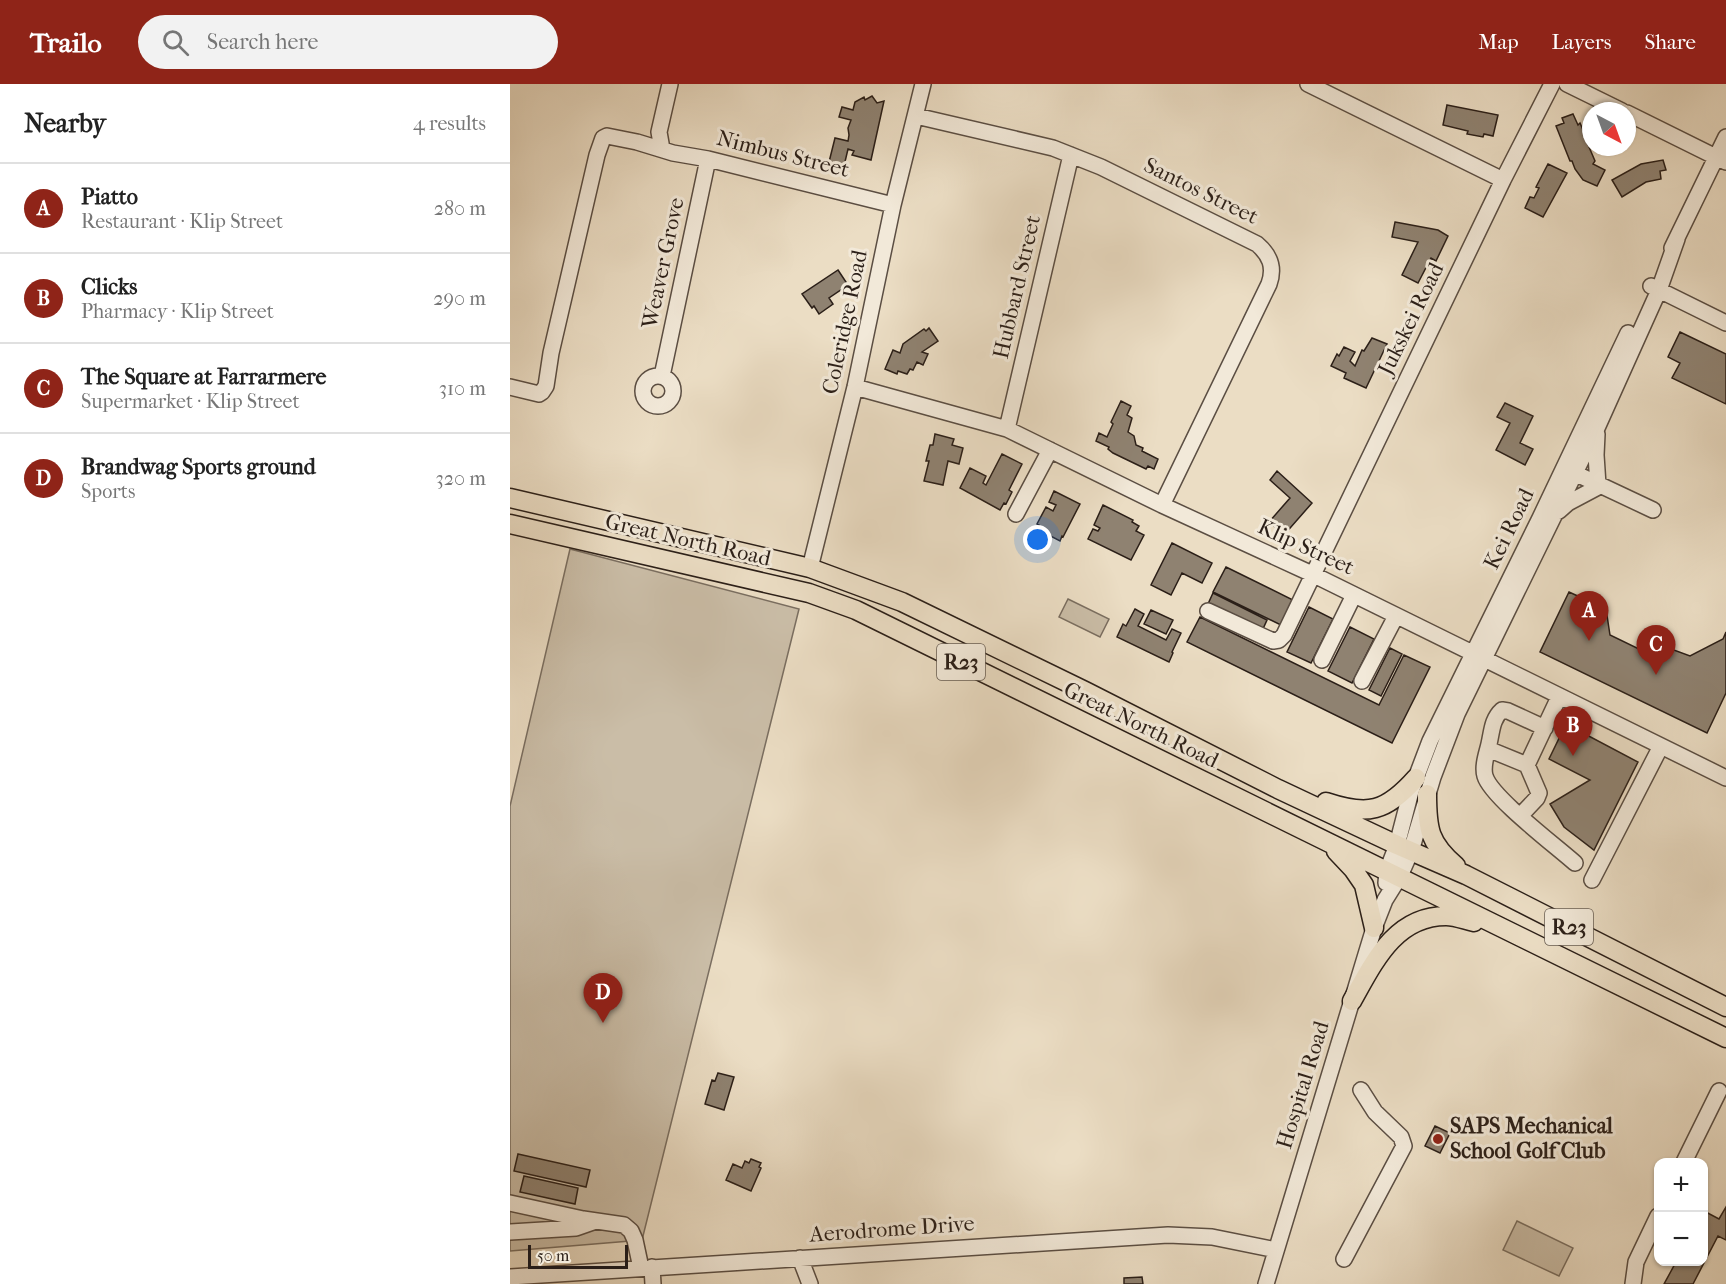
<!DOCTYPE html>
<meta charset="utf-8">
<style>
body{margin:0;font-family:"IM FELL French Canon",serif;background:#f2f2f2;color:#222}
.controls{position:absolute;right:18px;bottom:18px;display:grid;overflow:hidden;border-radius:12px;box-shadow:0 2px 4px #0004}
.controls button{width:54px;height:54px;display:grid;place-items:center;padding:0;border:0;border-bottom:2px solid #e0e0e0;background:#fff;color:#222;font:30px sans-serif}
.compass{position:absolute;left:1072px;top:18px;width:54px;height:54px;border-radius:50%;background:#fff;box-shadow:0 2px 4px #0004;rotate:139deg}
.scale{position:absolute;left:18px;bottom:15px;width:100px;box-sizing:border-box;padding-left:6px;border:3px solid #2b1f18;border-top:0;font-size:16px;line-height:21px;white-space:nowrap;color:#2b1f18;-webkit-text-stroke:4px #f2e9d9;paint-order:stroke}
.you{position:absolute;left:528px;top:456px;width:21px;height:21px;margin:-15px;border:4px solid #fff;border-radius:50%;background:#1a73e8;box-shadow:0 0 0 9px #1a73e833}
.badge{display:grid;place-items:center;width:39px;height:39px;border-radius:50%;background:#8f2418;color:#fff;font-size:20px;font-weight:700}
.pin{position:absolute;translate:-50% -50px;filter:drop-shadow(0 2px 3px #0008)}
.pin::after{content:'';position:absolute;top:32px;width:21px;height:18px;background:inherit;clip-path:polygon(0 0,100% 0,50% 100%)}
.list{margin:0;padding:0;list-style:none}
h2{display:flex;justify-content:space-between;align-items:center;height:78px;margin:0;padding:0 24px;font-size:26px}
h2 small{font-size:20px;font-weight:400;color:#767676}
.list li{display:grid;grid-template-columns:39px 1fr auto;gap:18px;align-items:center;box-sizing:border-box;height:90px;padding:0 24px;border-top:2px solid #e0e0e0}
.list b{display:block;font-size:22px;white-space:nowrap}
.list p{margin:0;font-size:20px;white-space:nowrap;color:#767676}
.list em{font-size:20px;font-style:normal;color:#767676}
.icon{flex:none;width:33px;height:33px;fill:none;stroke:currentColor;stroke-width:2;stroke-linecap:round;stroke-linejoin:round}
.map{position:relative;flex:none;width:1216px;height:1200px;overflow:hidden}
header{display:flex;align-items:center;gap:36px;box-sizing:border-box;height:84px;padding:0 30px;background:#8f2418;color:#fff}
header strong{font-size:28px}
nav{display:flex;gap:33px;margin-inline-start:auto;font-size:21px}
.search{width:420px;height:54px;background:#f2f2f2;display:flex;align-items:center;gap:15px;box-sizing:border-box;padding:0 21px;border-radius:33px;color:#767676;font-size:22px}
main{display:flex}
aside{flex:1;background:#fff}
.map>svg:first-child{display:block}
.green{fill:#cabda7;stroke:#7a6e60;stroke-width:1.5}
.building{fill:#8f8271;stroke:#2b1f18;stroke-width:1.5}
.lines{fill:none;stroke-linecap:round;stroke-linejoin:round}
.minor-casing{stroke:#5b4e43;stroke-width:18}
.major-casing{stroke:#2b1f18;stroke-width:21}
.minor{stroke:#f2e9d9;stroke-width:15}
.major{stroke:#ebddc4;stroke-width:18}
.poi-dot{fill:#8f2418;stroke:#f2e9d9;stroke-width:2}
.labels{text-anchor:middle;dominant-baseline:central;stroke-width:6;stroke-linejoin:round;paint-order:stroke}
.shield{fill:#f2e9d9;stroke:#675c52;stroke-width:1.5}
.shield-label{font-size:21px;font-weight:bold;fill:#2b1f18}
.street-label{font-size:22px;fill:#2b1f18;stroke:#f2e9d9}
.poi-label{font-size:22px;font-weight:bold;fill:#2b1f18;stroke:#f2e9d9;text-anchor:start}
</style>
<header>
<strong>Trailo</strong>
<div class="search"><svg class="icon" aria-label="search" viewBox="0 0 24 24"><circle cx="10" cy="10" r="6"/><path d="M15 15l6 6"/></svg>Search here</div>
<nav><a>Map</a><a>Layers</a><a>Share</a></nav>
</header>
<main>
<aside>
<h2>Nearby<small>4 results</small></h2>
<ul class="list">
<li><span class="badge">A</span><div><b>Piatto</b><p>Restaurant · Klip Street</p></div><em>280 m</em></li>
<li><span class="badge">B</span><div><b>Clicks</b><p>Pharmacy · Klip Street</p></div><em>290 m</em></li>
<li><span class="badge">C</span><div><b>The Square at Farrarmere</b><p>Supermarket · Klip Street</p></div><em>310 m</em></li>
<li><span class="badge">D</span><div><b>Brandwag Sports ground</b><p>Sports</p></div><em>320 m</em></li>
</ul>
</aside>
<div class="map">
<svg width="1216" height="1200" viewBox="0 0 1216 1200">
<rect width="100%" height="100%" fill="#ebddc4"/>
<filter id="stains"><feTurbulence type="fractalNoise" baseFrequency=".00333" numOctaves="4"/><feColorMatrix values="0 0 0 0 .2 0 0 0 0 .09 0 0 0 0 .02 0 0 0 .5 -.17"/></filter>
<radialGradient id="worn" r=".72"><stop offset=".6" stop-color="#630" stop-opacity="0"/><stop offset="1" stop-color="#630" stop-opacity=".3"/></radialGradient>
<path class="green" d="M60 465 289 525 132 1156 0 1167V722Z
M558 515 599 535 590 553 549 533Z
M1007 1137 1063 1164 1049 1192 993 1166Z"/>
<path class="building" d="M362 12 367 19 374 17 361 76 342 71 344 67 338 65 334 82 319 78 325 54 338 57 339 51 338 44 341 36 329 33 332 23 343 26 345 18 354 13 355 16Z
M937 21 988 31 983 52 974 50 973 53 957 50 958 47 933 41Z
M1063 30 1068 41 1070 39 1077 55 1076 56 1085 77 1083 80 1095 86 1087 102 1073 96 1065 85 1062 77H1060L1046 42 1054 39 1052 34Z
M1153 76 1156 86 1150 87 1151 95 1136 98 1112 113 1102 96 1131 80Z
M1038 80 1057 89 1033 133 1015 124 1020 113 1024 114 1029 104 1026 103Z
M885 138 928 146 938 152 926 177 921 174 908 199 892 191 908 158 882 153Z
M328 186 338 201 319 214 323 220 309 230 304 222 302 224 292 210Z
M419 244 428 257 412 268 418 270 413 281 407 278 403 286 400 285 397 290 388 287 387 290 375 285 383 266 390 269 393 260 414 245 416 247Z
M1170 248 1216 270V320L1162 294 1170 279 1158 273Z
M862 254 877 260 856 304 834 294 836 289 821 282 827 270 829 272 834 263 845 268 840 277 845 282 852 266 854 267Z
M611 317 621 322 617 331 622 334 618 348 624 352 626 361 633 364 632 367 648 375 644 385 638 382 636 385 603 369 598 365 599 363 586 357 589 349 597 353 603 340 601 338Z
M995 319 1023 332 1010 359 1023 365 1015 381 986 366 1000 339 987 333Z
M425 350 444 355 442 361 453 364 449 380 438 377 433 401 414 397 419 377H416L420 361H423Z
M492 370 512 380 499 406 502 408 496 420 494 419 490 426 450 404 460 384 476 392 473 399 476 401Z
M767 387 802 419 774 451 759 438 780 414 760 396Z
M544 407 570 420 553 453 552 452 550 457 527 445 529 441 527 440 536 423 543 427 546 421 539 418Z
M593 421 623 436 622 438 629 442 626 447 634 451 621 476 578 455 583 445 588 447 590 444 584 441Z
M662 459 702 479 692 499 672 489 661 511 641 501Z
M716 483 787 518 775 543 703 508Z
M1059 508 1096 525 1100 551 1137 569 1153 562 1180 572 1213 555 1216 548V609L1197 649 1030 568Z
M703 509 757 536 752 547 698 520Z
M799 523 823 535 801 579 777 568Z
M625 525 634 530 628 542 656 556 662 545 671 549 662 568 663 569 659 578 607 553 613 540 616 542Z
M641 526 663 536 656 550 634 540Z
M690 533 869 621 894 571 920 583 882 659 677 558Z
M840 543 864 555 842 599 818 587Z
M880 564 892 570 871 612 859 606Z
M1056 640 1128 678 1084 766 1054 743 1040 720 1080 696 1039 675Z
M208 989 224 993 214 1026 195 1020 202 996 205 997Z
M925 1042 940 1049 930 1069 915 1062Z
M8 1070 80 1086 76 1103 4 1087Z
M241 1075 251 1079 249 1083 251 1084 241 1107 216 1096 223 1080 232 1084 235 1077 239 1079Z
M14 1092 68 1104 65 1120 10 1108Z
M1216 1123V1156L1208 1152 1183 1200H1154L1166 1178H1194V1127L1209 1135Z
M632 1193 633 1200H614V1194Z"/>
<g class="lines">
<defs>
<path id="minor" d="M798 0 993 96
M1057 0 1112 27
M1117 29 1216 78
M406 32 543 64 591 83 747 160C760 171 765 183 759 200L652 421
M152 65 149 48 160 0
M1162 164 1216 53
M1141 202 1216 239
M133 307a15 15 0 1 1 30 0a15 15 0 1 1-30 0Z
M152 292 198 75
M0 303 29 310 32 308 36 302 41 269 87 71 93 54 97 52 127 58 163 69 198 75 383 121
M345 303 497 345 652 421 802 490 1216 694
M497 345 561 71
M1087 350 1086 371 1088 401
M1056 385 1143 426
M1049 427 1058 419 1090 402
M506 430 540 366
M300 484 345 303 383 121 413 0
M698 527 763 557 769 556 774 551 993 96 1042 0
M812 576 844 511
M852 597 886 532
M1035 644 998 627 992 626C982 635 982 647 979 660 977 669 972 682 975 692 981 713 1046 762 1065 779
M978 665 1017 681
M1010 732 1027 714 1029 709 1017 681 1049 613
M1082 796 1151 662
M876 799 877 787 887 761 901 707 920 657 1030 434 1118 249
M1174 1078 1209 1007
M0 1119 73 1135 114 1141 121 1147 125 1156 131 1184
M0 1148 66 1144 86 1137
M290 1174 300 1200
M834 1175 894 1062 891 1053 865 1028 851 1006
M142 1183 143 1200
M0 1193 658 1151 702 1153 766 1166
M756 1200 864 844 875 816 890 792 901 767 923 693 947 630 1087 344 1149 206 1167 155
M1123 1200 1126 1178 1148 1132"/>
<path id="major" d="M0 414 300 484 392 518 575 607 768 705 887 761 956 791 1216 923
M0 440 299 509 346 526 1216 954
M917 710C917 745 919 759 946 782
M816 718C858 732 876 728 906 694
M826 767 843 785 854 801 864 844
M842 917C864 878 885 832 936 832 945 832 955 836 964 838"/>
</defs>
<use href="#minor" class="minor-casing"/>
<use href="#major" class="major-casing"/>
<use href="#minor" class="minor"/>
<use href="#major" class="major"/>
</g>
<circle class="poi-dot" cx="928" cy="1055" r="6"/>
<g class="labels">
<g class="shield">
<rect x="427" y="560" width="48" height="36" rx="4.5"/>
<rect x="1035" y="825" width="48" height="36" rx="4.5"/>
</g>
<g class="shield-label">
<text x="451" y="578">R23</text>
<text x="1059" y="843">R23</text>
</g>
<g class="street-label">
<text transform="translate(273 70) rotate(14)">Nimbus Street</text>
<text transform="translate(691 107) rotate(26)">Santos Street</text>
<text transform="translate(153 179) rotate(-78)">Weaver Grove</text>
<text transform="translate(507 203) rotate(-77)">Hubbard Street</text>
<text transform="translate(901 235) rotate(-64)">Jukskei Road</text>
<text transform="translate(335 238) rotate(-78)">Coleridge Road</text>
<text transform="translate(999 445) rotate(-64)">Kei Road</text>
<text transform="translate(178 456) rotate(13)">Great North Road</text>
<text transform="translate(796 463) rotate(25)">Klip Street</text>
<text transform="translate(631 641) rotate(26)">Great North Road</text>
<text transform="translate(793 1001) rotate(-73)">Hospital Road</text>
<text transform="translate(382 1145) rotate(-4)">Aerodrome Drive</text>
</g>
<g class="poi-label">
<text x="940" y="1042">SAPS Mechanical<tspan x="940" dy="25">School Golf Club</tspan></text>
</g>
</g>
<rect width="100%" height="100%" filter="url(#stains)"/>
<rect width="100%" height="100%" fill="url(#worn)"/>
</svg>
<div class="controls">
<button>+</button>
<button>−</button>
</div>
<svg class="compass" viewBox="-18 -18 36 36"><path d="M0-13l5 13h-10z" fill="#e53935"/><path d="M0 13l5-13h-10z" fill="#767676"/></svg>
<div class="scale">50 m</div>
<div class="you"></div>
<div class="pin badge" style="left:1079px;top:557px">A</div>
<div class="pin badge" style="left:1063px;top:672px">B</div>
<div class="pin badge" style="left:1146px;top:591px">C</div>
<div class="pin badge" style="left:93px;top:939px">D</div>
</div>
</main>
